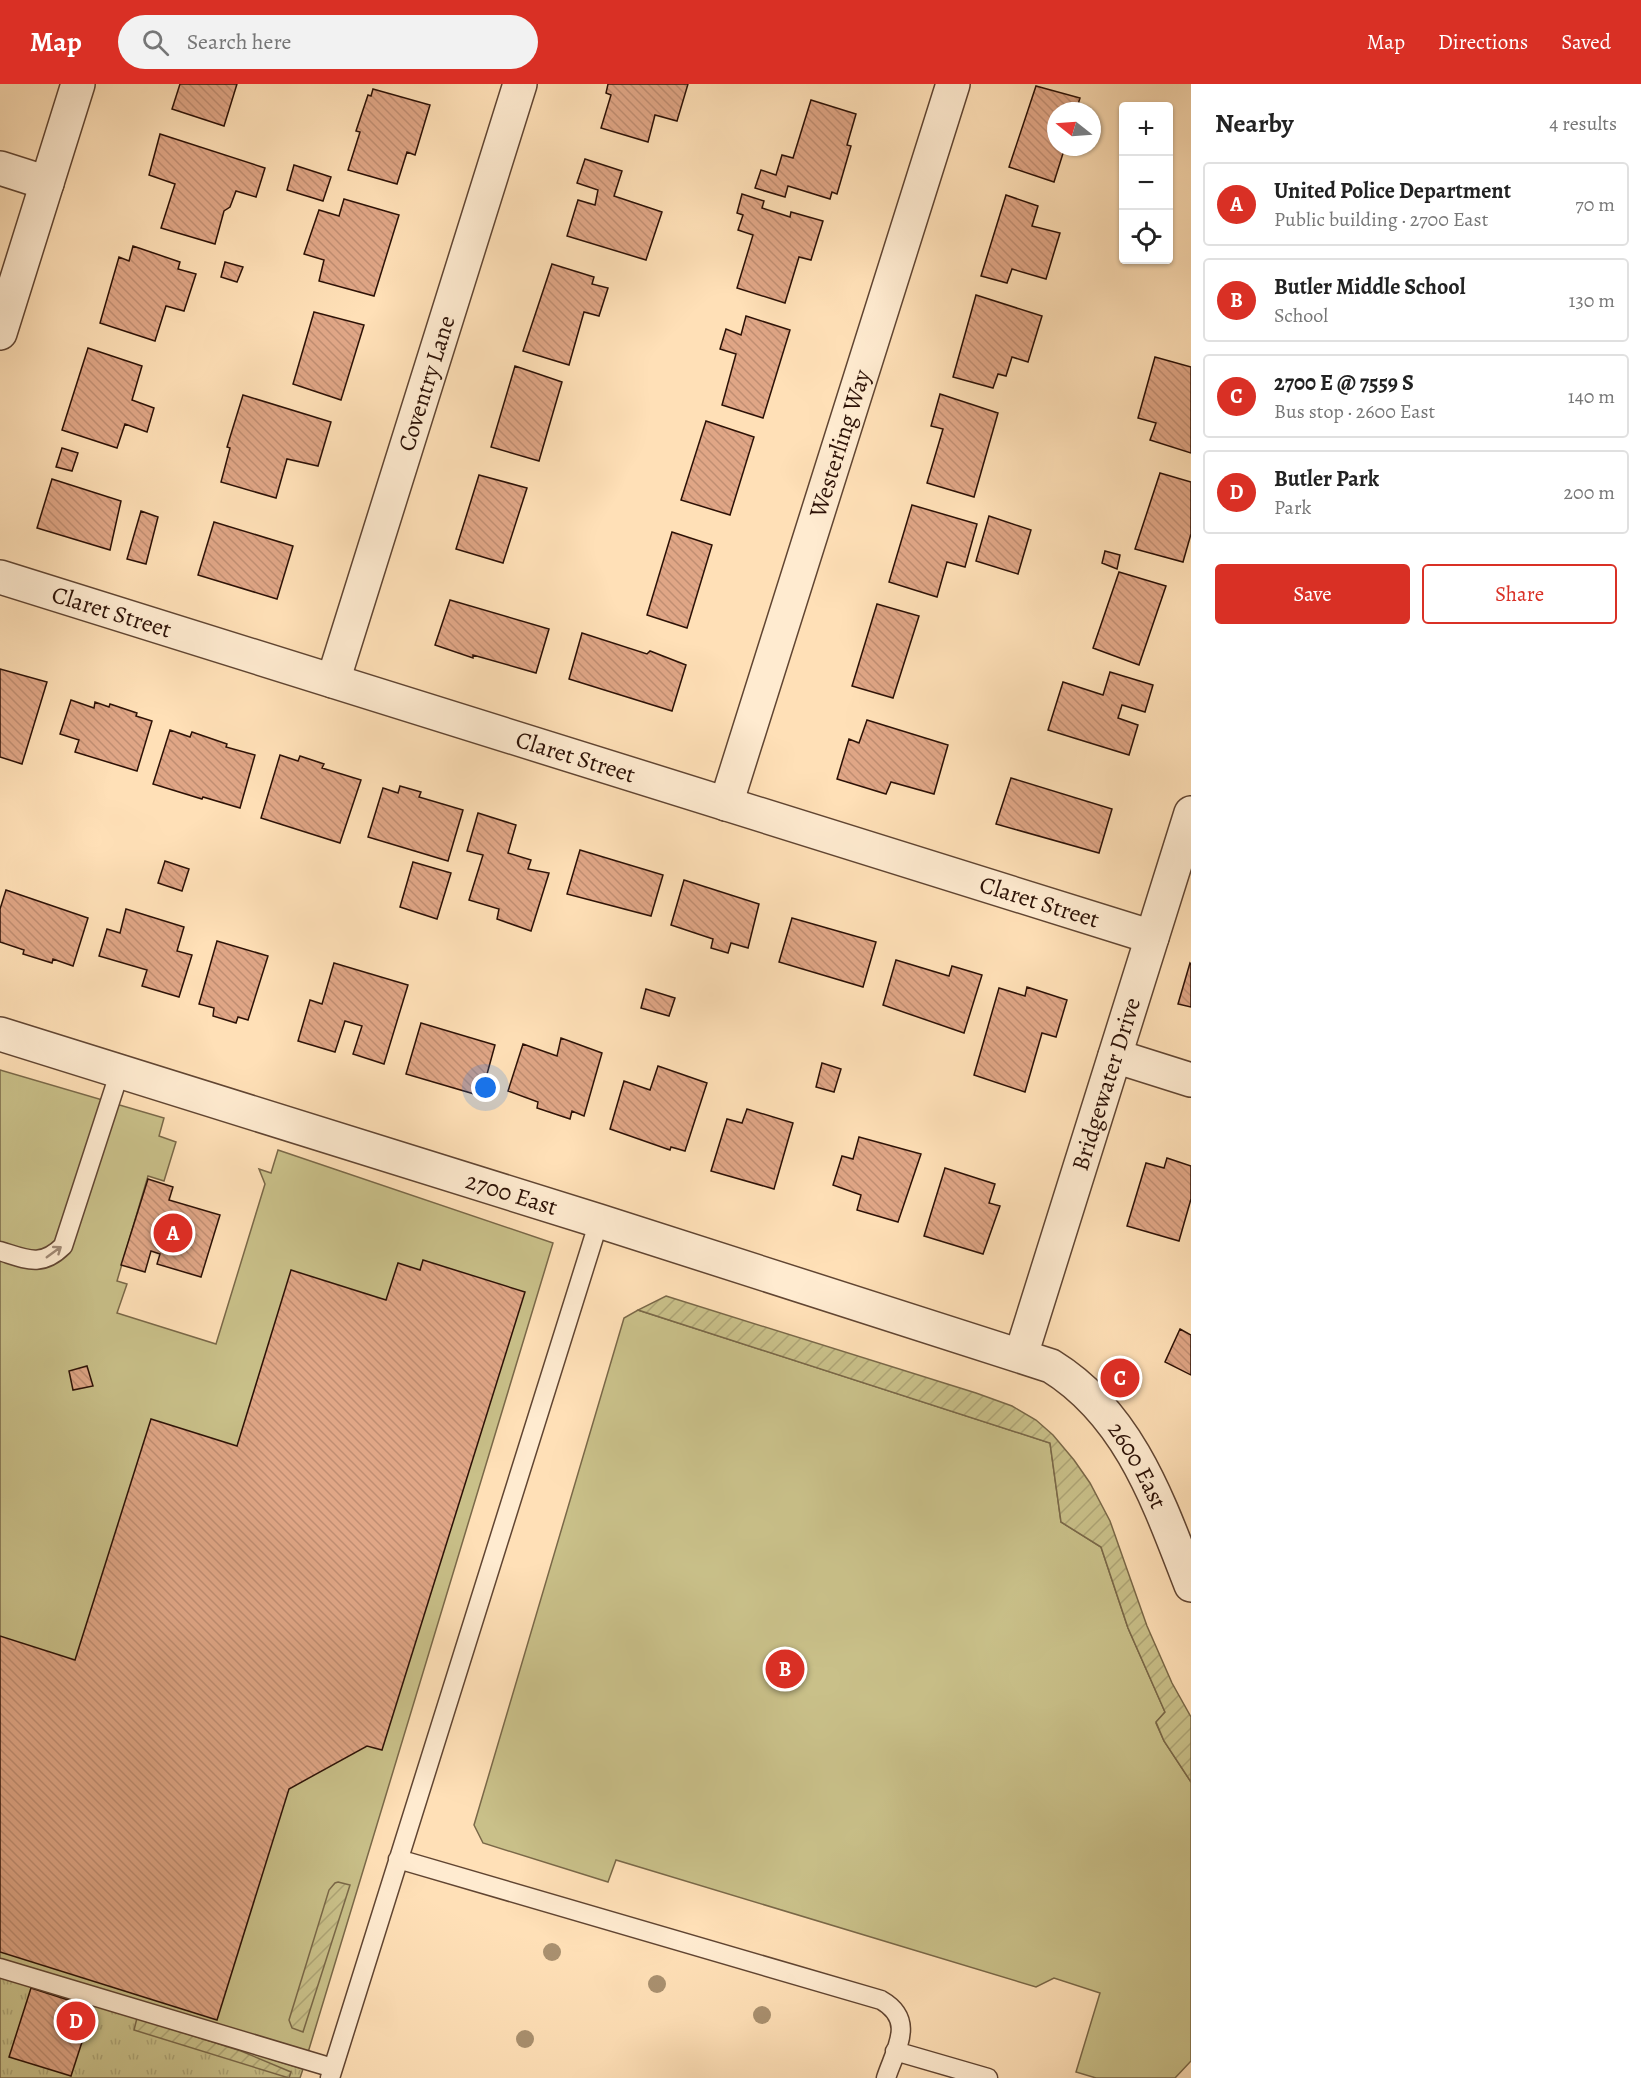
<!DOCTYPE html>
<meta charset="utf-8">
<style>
body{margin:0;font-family:Alegreya,serif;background:#f2f2f2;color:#222}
.controls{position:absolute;right:18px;top:18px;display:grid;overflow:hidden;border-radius:6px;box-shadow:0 2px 4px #0004}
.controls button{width:54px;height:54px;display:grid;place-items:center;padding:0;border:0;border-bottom:2px solid #e0e0e0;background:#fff;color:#222;font:30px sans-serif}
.compass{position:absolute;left:1047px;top:18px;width:54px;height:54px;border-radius:50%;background:#fff;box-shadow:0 2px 4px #0004;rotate:287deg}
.you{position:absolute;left:486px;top:1004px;width:21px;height:21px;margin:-15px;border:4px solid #fff;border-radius:50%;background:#1a73e8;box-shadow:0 0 0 9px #1a73e833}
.badge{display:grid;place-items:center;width:39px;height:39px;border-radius:50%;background:#d93025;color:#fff;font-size:20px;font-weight:700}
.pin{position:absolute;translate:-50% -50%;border:3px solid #fff;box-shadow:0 2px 6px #0006}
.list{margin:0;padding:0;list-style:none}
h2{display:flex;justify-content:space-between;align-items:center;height:78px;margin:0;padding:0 24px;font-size:26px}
h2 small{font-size:20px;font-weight:400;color:#767676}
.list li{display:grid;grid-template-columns:39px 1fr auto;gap:18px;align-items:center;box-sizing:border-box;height:84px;margin:0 12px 12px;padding:0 12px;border:2px solid #e0e0e0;border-radius:6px}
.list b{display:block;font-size:22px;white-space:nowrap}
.list p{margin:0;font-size:20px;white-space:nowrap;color:#767676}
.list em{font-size:20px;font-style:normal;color:#767676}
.actions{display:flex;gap:12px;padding:18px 24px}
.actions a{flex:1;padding:14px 0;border:2px solid #d93025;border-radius:6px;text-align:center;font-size:21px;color:#d93025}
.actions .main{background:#d93025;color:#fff}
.icon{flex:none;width:33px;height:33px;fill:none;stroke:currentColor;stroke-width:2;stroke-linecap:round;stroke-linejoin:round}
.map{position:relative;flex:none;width:1191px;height:1994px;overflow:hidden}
header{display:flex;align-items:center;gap:36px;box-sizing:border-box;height:84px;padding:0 30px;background:#d93025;color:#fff}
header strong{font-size:28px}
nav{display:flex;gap:33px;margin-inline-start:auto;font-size:21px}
.search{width:420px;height:54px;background:#f2f2f2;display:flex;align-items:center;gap:15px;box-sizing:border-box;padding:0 21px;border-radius:33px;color:#767676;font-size:22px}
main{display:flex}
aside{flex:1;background:#fff}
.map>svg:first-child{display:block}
.grass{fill:#c9c089;stroke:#7a6848;stroke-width:1.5}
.park{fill:url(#park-tufts);stroke:#7a6848;stroke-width:1.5}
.garden{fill:url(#garden-furrows);stroke:#7a6848;stroke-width:1.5}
.building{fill:url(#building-back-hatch);stroke:#2c1106;stroke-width:1.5}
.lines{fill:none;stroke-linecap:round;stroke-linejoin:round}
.service-casing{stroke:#614532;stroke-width:21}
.minor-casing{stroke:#614532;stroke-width:36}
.tertiary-casing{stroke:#614532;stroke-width:36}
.service{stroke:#ffebd0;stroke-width:18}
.minor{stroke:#ffebd0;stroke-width:33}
.tertiary{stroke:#ffebd0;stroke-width:33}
.tree{fill:#a9906f}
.oneway{stroke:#a08975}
.labels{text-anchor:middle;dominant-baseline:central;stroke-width:4.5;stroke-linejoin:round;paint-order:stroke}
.street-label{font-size:24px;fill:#2c1106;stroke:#ffebd0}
</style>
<header>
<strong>Map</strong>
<div class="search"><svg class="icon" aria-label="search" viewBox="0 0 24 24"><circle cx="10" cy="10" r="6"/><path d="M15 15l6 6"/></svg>Search here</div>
<nav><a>Map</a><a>Directions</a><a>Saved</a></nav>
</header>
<main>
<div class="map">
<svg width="1191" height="1994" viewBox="0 0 1191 1994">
<defs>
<pattern id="park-tufts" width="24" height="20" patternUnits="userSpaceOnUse" patternTransform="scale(1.5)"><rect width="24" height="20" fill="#c9c089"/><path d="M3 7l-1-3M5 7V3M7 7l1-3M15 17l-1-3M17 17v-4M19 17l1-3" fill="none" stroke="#ada475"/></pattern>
<pattern id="garden-furrows" width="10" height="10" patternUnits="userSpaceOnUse" patternTransform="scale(1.5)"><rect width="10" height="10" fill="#c9c089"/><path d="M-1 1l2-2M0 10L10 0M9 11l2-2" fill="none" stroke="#ada475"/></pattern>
<pattern id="building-back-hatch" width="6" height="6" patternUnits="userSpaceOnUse" patternTransform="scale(1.5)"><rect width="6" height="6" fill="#e0a686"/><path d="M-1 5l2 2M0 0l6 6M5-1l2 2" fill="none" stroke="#c08e72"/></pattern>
</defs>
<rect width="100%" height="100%" fill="#ffe0b7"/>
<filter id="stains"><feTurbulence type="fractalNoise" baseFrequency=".00333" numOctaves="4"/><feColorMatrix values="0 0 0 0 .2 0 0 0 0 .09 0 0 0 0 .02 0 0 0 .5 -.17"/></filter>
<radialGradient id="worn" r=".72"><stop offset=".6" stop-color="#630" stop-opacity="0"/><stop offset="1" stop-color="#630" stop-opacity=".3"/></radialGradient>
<path class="grass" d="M0 986 164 1034 159 1052 176 1058 164 1097 148 1092 117 1197 127 1200 117 1229 216 1260 265 1100 259 1085 271 1089 278 1066 553 1159 303 1985 0 1890Z
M638 1226 1050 1359 1061 1438 1101 1463 1128 1544 1165 1628 1156 1639 1164 1657 1191 1698V1977L1175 1994H1096L1076 1988 1100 1909 1054 1894 1036 1903 616 1776 608 1798 483 1759 474 1741 624 1234Z"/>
<path class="park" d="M0 1890 303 1985 300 1994H0Z"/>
<path class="garden" d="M666 1212 976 1309 1012 1322 1036 1336 1053 1351 1074 1376 1090 1399 1110 1437 1147 1542 1172 1599 1191 1633V1698L1164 1657 1156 1638 1165 1628 1128 1544 1101 1463 1061 1438 1050 1359 638 1226Z
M338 1798 350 1801 303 1948 292 1944 289 1936 329 1806 335 1799Z
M137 1934 241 1967 291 1988 289 1994 134 1946Z"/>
<path class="building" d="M180 0H237L224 42 172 25Z
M608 0H688L677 37 655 31 648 58 601 44 611 11 606 9Z
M1036 2 1080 14 1076 27H1056V63H1065L1054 98 1009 83Z
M373 5 430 21 415 71 407 68 397 100 348 86 360 48 356 47 368 11 371 12Z
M811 16 856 30 847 61 851 62 837 110 832 108 830 115 788 102 785 113 755 104 761 86 776 91 782 71 793 74Z
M160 50 265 84 256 113 236 107 230 123 224 127 215 160 161 144 175 100 149 91Z
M585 75 622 87 614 112 662 128 646 176 567 152 578 116 595 121 598 106 577 99Z
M294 81 331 93 323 117 287 106Z
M742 110 764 117 762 124 790 133 791 128 823 137 811 176 799 173 785 219 737 204 753 151 738 146 743 131 737 129Z
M1006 111 1038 122 1032 142 1060 149 1046 195 1012 185 1007 199 981 192Z
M344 115 399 131 374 212 319 197 324 176 304 170 319 126 339 132Z
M133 162 180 178 178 185 196 190 184 227 166 222 155 257 100 239 119 173 129 177Z
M225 178 243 183 237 198 221 193Z
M552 180 594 193 592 200 608 204 599 232 584 228 569 281 523 267Z
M976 211 1042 232 1028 278 1012 273 1006 292 998 290 993 304 953 293Z
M314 228 364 241 341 316 293 300Z
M746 232 790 246 763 334 722 321 736 270 720 265 726 245 741 251Z
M88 264 142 282 132 316 154 324 147 348 125 340 117 364 62 346Z
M1155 273 1191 283V369L1150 356 1156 339 1138 334Z
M515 282 562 298 539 377 491 363Z
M940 310 998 329 974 413 927 399 943 345 931 342Z
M243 311 331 338 318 382 287 375 276 414 221 398 230 364 227 363Z
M706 337 754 353 730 431 681 416Z
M62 364 78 369 72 387 56 383Z
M1160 389 1191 398V450L1183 478 1135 465Z
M479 391 527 404 503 479 456 465Z
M52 395 121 417 110 466 37 444Z
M912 421 977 440 965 483 947 478 937 513 889 498Z
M141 427 158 433 146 480 127 475Z
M989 432 1031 446 1018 490 976 477Z
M214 438 293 462 277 515 198 491Z
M672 448 712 461 687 544 647 531Z
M1105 467 1120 471 1117 485 1102 479Z
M1119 488 1166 502 1139 581 1093 564Z
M450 516 549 545 536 589 473 571V574L435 561Z
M877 520 919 532 893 614 852 602Z
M582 549 647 570 650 567 686 581 672 627 569 595Z
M0 585 47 598 22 680 0 673Z
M1110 588 1153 601 1145 628 1122 621 1118 634 1138 641 1129 671 1048 646 1063 598 1103 611Z
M71 616 94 624 95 618 109 623 110 620 137 629 136 632 152 637 137 687 75 668 79 656 60 650Z
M867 636 948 661 934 710 891 698 886 710 837 695 849 655 859 659Z
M170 646 190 653 192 648 227 660 226 663 255 671 240 724 203 713 202 715 153 700Z
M280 671 298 677 300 672 324 680 322 684 361 696 340 759 261 734Z
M1011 694 1112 725 1099 769 996 740Z
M400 702 421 708 419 713 463 726 448 777 368 753 383 704 398 709Z
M478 729 516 741 508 769 531 776 528 785 549 789 531 847 497 835 499 825 469 816 483 771 467 767Z
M580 766 663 791 651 832 567 810Z
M165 777 189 785 182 807 158 799Z
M413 778 451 789 437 835 400 823Z
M684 796 759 820 748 864 731 859 728 869 711 864 713 855 671 841Z
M6 806 88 834 73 882 53 875 52 879 23 870 24 866 0 858V825Z
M126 825 184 843 177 867 192 871 179 913 142 902 147 886 99 872 107 845 120 849Z
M792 834 876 858 863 903 779 878Z
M217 857 268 872 248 936 238 933 236 939 213 932 214 924 199 920Z
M896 876 949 892 952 882 982 891 964 949 883 921Z
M334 879 408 901 384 980 353 970 362 942 345 937 335 968 298 957 310 916 322 920Z
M1190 879 1191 880V923L1178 920Z
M1027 903 1067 916 1056 953 1042 949 1025 1008 974 991 999 904 1025 912Z
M646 905 675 914 669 932 641 924Z
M421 939 495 961 481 1012 406 990Z
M561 954 602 969 584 1032 572 1027 570 1035 537 1024 538 1018 508 1007 523 960 557 972Z
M822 979 841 985 834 1008 816 1003Z
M658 982 707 999 685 1067 671 1063 670 1066 610 1045 624 997 650 1006Z
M747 1025 793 1039 774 1105 711 1087 727 1035 742 1039Z
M859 1053 921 1070 898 1138 857 1126 861 1111 833 1101 842 1072 853 1075Z
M1167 1074 1191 1082V1115L1179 1157 1127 1142 1146 1079 1164 1084Z
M945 1084 995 1100 989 1119 1000 1122 983 1170 924 1152Z
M148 1095 173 1103 169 1116 220 1131 201 1193 157 1180 160 1170 151 1167 145 1188 121 1181Z
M423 1176 525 1208 382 1666 367 1662 289 1705 217 1936 0 1868V1552L75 1576 151 1335 237 1362 291 1186 386 1216 398 1179 420 1186Z
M1180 1245 1191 1251V1291L1165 1278Z
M87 1282 93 1302 73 1306 69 1287Z
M31 1904 93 1924 71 1992 9 1973Z"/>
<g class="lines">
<defs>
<path id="service" d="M0 1167C26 1175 41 1184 63 1162L120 987
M398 1775 881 1916C916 1936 896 1964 886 1994
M0 1884 333 1984
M895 1967 988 1994
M330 1994 599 1137"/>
<g id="minor">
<path d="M0 84 47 99"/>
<path d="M0 249 78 0"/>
<path id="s1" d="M0 493 1152 853"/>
<path id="s2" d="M333 597 520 0"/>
<path id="s3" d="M726 720 953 0"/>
<path d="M1115 972 1191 996"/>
<path id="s4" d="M1021 1271 1191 729"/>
</g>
<g id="tertiary">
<path id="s5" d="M0 950 599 1137 1051 1282C1130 1331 1159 1419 1191 1501"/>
</g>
</defs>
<use href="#service" class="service-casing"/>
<use href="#minor" class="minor-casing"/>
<use href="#tertiary" class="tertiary-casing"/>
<use href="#service" class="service"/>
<use href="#minor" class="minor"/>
<use href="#tertiary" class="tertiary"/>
</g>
<g class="tree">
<circle cx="552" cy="1868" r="9"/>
<circle cx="657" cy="1900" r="9"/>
<circle cx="762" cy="1931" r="9"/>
<circle cx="525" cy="1955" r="9"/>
</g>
<defs><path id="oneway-shaft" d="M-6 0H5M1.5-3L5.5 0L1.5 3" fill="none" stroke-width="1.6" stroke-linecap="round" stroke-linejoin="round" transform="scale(1.5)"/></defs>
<use class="oneway" href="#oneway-shaft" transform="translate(54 1168) rotate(-36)"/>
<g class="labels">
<g class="street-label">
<text stroke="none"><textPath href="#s2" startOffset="312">Coventry Lane</textPath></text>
<text stroke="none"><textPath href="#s3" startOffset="378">Westerling Way</textPath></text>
<text stroke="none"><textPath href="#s1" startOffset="117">Claret Street</textPath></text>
<text stroke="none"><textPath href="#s1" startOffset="603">Claret Street</textPath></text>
<text stroke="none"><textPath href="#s1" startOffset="1089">Claret Street</textPath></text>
<text stroke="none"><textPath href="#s4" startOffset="284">Bridgewater Drive</textPath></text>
<text stroke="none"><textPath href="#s5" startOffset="536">2700 East</textPath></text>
<text stroke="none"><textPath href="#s5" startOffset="1236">2600 East</textPath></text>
</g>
</g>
<rect width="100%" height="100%" filter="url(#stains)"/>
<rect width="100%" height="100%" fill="url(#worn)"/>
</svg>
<div class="controls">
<button>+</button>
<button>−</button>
<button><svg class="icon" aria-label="locate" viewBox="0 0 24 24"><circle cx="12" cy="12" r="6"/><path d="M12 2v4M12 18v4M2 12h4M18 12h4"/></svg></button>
</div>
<svg class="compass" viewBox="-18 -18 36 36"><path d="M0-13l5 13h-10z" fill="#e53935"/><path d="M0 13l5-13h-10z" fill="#767676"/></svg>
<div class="you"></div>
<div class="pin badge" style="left:173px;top:1149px">A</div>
<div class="pin badge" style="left:785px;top:1585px">B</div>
<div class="pin badge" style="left:1120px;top:1294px">C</div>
<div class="pin badge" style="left:76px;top:1937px">D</div>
</div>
<aside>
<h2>Nearby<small>4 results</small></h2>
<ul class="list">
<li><span class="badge">A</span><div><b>United Police Department</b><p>Public building · 2700 East</p></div><em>70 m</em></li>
<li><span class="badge">B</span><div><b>Butler Middle School</b><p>School</p></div><em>130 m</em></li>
<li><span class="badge">C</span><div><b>2700 E @ 7559 S</b><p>Bus stop · 2600 East</p></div><em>140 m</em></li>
<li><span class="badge">D</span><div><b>Butler Park</b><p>Park</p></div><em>200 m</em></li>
</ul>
<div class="actions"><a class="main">Save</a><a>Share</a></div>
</aside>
</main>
